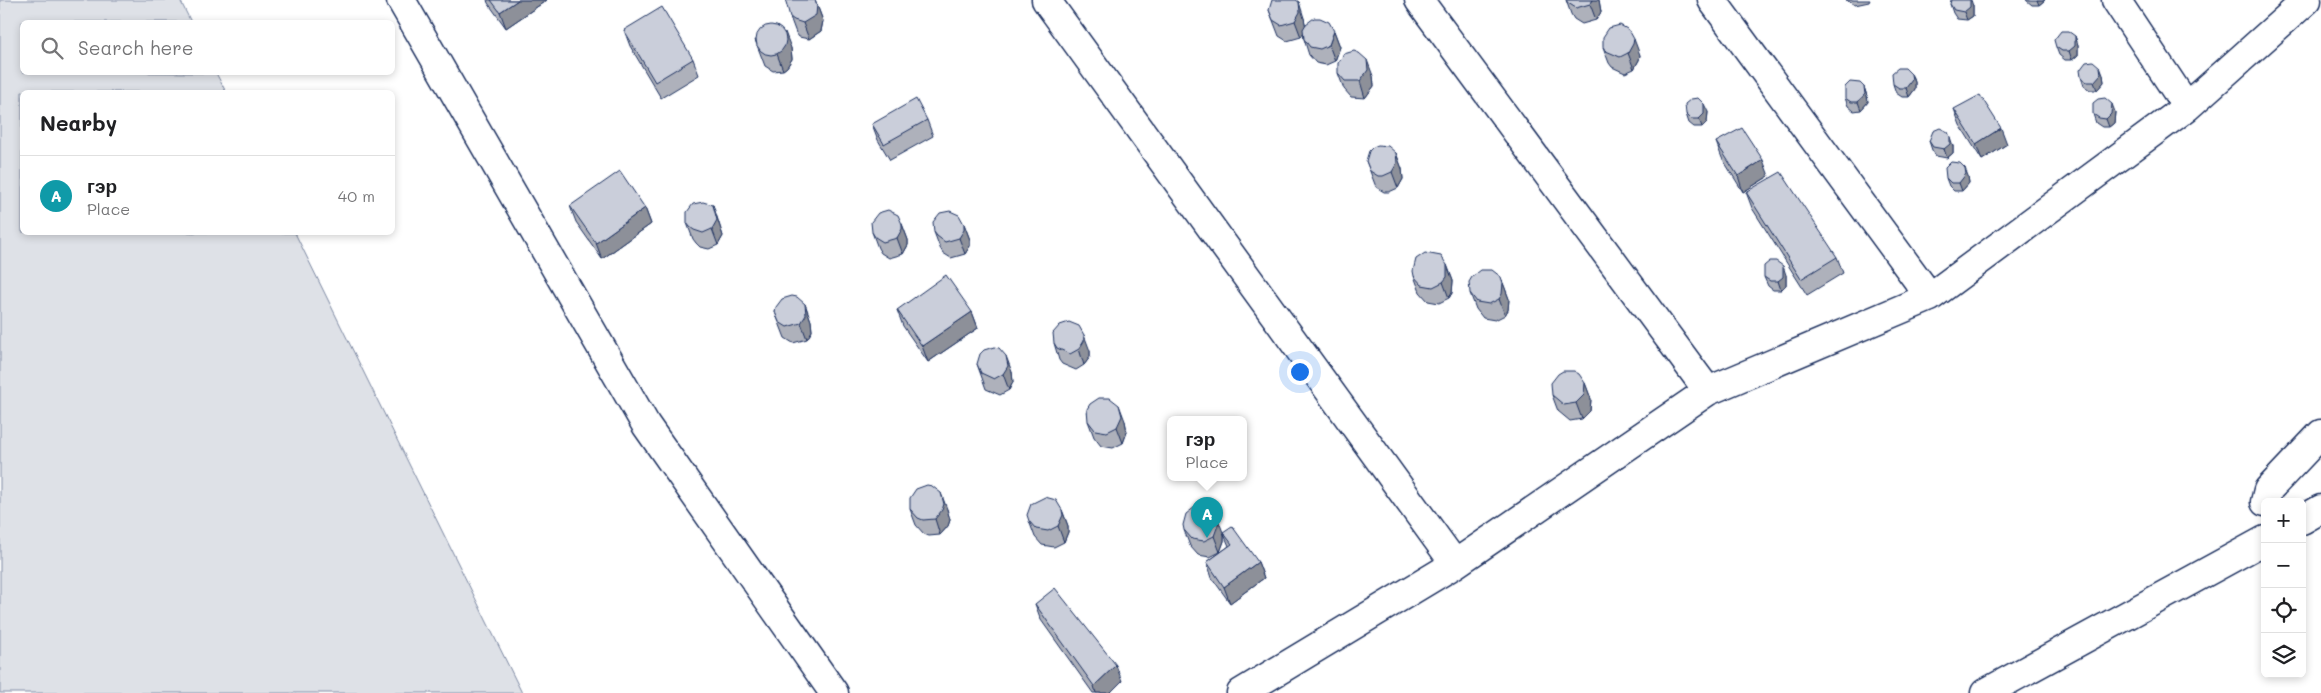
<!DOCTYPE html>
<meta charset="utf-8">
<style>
body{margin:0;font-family:Mali,sans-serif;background:#f6f6f6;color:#202124}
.controls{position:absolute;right:15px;bottom:15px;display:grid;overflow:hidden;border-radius:8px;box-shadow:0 2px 8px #0003}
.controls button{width:45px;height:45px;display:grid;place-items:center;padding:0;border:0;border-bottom:1px solid #e0e0e0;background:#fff;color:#202124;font:25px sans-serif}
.you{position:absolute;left:1299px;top:371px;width:18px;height:18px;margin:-12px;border:4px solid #fff;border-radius:50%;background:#1a73e8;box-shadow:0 0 0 8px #1a73e833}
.badge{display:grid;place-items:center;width:32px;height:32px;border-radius:50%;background:#0b8043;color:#fff;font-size:16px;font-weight:700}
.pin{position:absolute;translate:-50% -41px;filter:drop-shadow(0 1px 2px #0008)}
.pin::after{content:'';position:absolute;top:26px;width:18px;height:15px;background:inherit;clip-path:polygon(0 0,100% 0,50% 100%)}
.popup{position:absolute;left:1167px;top:416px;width:80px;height:65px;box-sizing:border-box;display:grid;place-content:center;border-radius:8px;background:#fff;filter:drop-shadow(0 1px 4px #0005);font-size:16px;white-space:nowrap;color:#757577}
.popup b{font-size:19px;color:#202124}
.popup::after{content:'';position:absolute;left:50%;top:100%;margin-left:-10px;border:10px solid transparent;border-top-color:#fff}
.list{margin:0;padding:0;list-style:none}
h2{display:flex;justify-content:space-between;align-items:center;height:65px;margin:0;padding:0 20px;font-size:21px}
h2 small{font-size:16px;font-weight:400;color:#757577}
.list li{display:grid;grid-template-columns:32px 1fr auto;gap:15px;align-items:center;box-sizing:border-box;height:80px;padding:0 20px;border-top:1px solid #e0e0e0}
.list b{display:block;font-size:19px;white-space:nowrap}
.list p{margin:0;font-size:16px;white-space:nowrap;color:#757577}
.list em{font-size:16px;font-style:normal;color:#757577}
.icon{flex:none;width:28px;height:28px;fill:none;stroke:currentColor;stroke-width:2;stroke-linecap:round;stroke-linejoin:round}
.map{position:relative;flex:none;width:2321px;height:693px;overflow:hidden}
.search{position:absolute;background:#fff;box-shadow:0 2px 8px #0003;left:20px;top:20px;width:375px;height:55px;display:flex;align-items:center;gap:12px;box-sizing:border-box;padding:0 18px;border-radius:8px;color:#757577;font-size:19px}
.panel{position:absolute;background:#fff;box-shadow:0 2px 8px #0003;left:20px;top:90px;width:375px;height:145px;border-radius:8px}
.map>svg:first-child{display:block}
.green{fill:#dee1e7;stroke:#7c88a2}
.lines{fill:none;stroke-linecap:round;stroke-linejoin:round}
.minor-casing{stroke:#1b2f5e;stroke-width:31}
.minor{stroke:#fff;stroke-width:28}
.wall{fill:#aeb1bb;stroke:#1b2f5e}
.shaded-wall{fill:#8d9099;stroke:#1b2f5e}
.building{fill:#caceda;stroke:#1b2f5e}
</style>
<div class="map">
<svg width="2321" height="693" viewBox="0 0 2321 693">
<rect width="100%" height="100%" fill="#fff"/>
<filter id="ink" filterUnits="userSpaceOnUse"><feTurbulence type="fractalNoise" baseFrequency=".02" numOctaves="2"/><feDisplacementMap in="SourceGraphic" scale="10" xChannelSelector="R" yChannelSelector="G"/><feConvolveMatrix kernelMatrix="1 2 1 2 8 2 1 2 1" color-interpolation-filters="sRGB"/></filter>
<g filter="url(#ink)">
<path class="green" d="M0 0H180L191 22H22V72L216 73 226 92H22V232L295 233 522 693H0Z"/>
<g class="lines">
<defs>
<path id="minor" d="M401 0 646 425 834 693
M1046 0 1455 564
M1419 0 1708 391
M1712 0 1930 297
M2116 0 2187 107
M2265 502 2268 490 2321 434
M2302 520 2321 509
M1241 693 1455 564 1708 391 1930 297 2187 107 2307 0
M1985 693 2265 540"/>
</defs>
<use href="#minor" class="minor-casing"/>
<use href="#minor" class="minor"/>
</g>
<path class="wall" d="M487 0H547L506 28 488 3Z
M1566 0H1599L1601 12 1596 20 1582 24 1574 19 1571 14Z
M1846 0H1870L1869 2 1855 5Z
M2026 0H2045L2039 5H2032Z
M1950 4 1973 6V16L1967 20 1957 19 1953 13Z
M817 5 823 21 821 31 809 39 799 37 796 33 790 17Z
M1269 10 1304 18 1305 24 1334 31 1340 47 1335 61 1326 65 1316 63 1309 55 1304 39 1303 33 1301 37 1287 41 1279 36Z
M624 30 693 59 699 75 661 98 630 46Z
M2075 36 2078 45V55L2072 60H2065L2059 55 2056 47Z
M755 40 791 48 792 59 787 67 783 70 773 71 765 66Z
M1603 47 1640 55 1639 60 1634 69 1625 73 1612 67 1609 63Z
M1338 73 1373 76 1374 86 1365 98 1351 97 1344 89Z
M1911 74 1915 82V89L1909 97H1902L1896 93 1893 84Z
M2103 75 2104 82 2097 90H2090L2084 86 2081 77Z
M1864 87 1867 96 1868 102 1861 110 1854 111 1848 106 1845 98Z
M1954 109 2007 144 1982 160 1960 125Z
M1708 112 1707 122 1702 127H1694L1689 123 1686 114Z
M2115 112 2114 123 2109 127H2102L2096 123 2093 114Z
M927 120 933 136 890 160 878 140 872 124Z
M1929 141 1953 146V153L1947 158 1936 156 1932 150Z
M1716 142 1769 176 1743 192 1722 158Z
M1396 153 1402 169 1403 179 1398 188 1389 192H1384L1376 187 1366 161Z
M1968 176 1969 183 1962 191H1954L1949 186 1946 178Z
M1746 192 1837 257 1843 273 1807 295 1752 208Z
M713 205 723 236 718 245 709 249 700 247 696 243 693 239 687 223Z
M570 206 645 208 651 224 602 259 576 222Z
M902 224 908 240V245L903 254 889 258 881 253 878 248 872 232Z
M964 224 970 240V246L965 254 951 258 943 253 940 248 934 232Z
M1447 265 1453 281 1452 293 1449 298 1439 303 1428 301 1420 292 1414 276Z
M1786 275V285L1781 290H1773L1768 286 1764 277Z
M1503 283 1509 299 1508 310 1505 315 1495 320 1483 318 1476 309 1470 293Z
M805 304 811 321 812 331 807 339 793 343 785 338 775 312Z
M897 310 972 312 978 328 928 362 903 326Z
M1054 343 1090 351V357L1084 365 1076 370 1062 364 1059 360Z
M977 364 1012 372 1013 382 1009 390 1000 395 986 389Z
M1585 383 1591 399 1590 411 1582 419 1570 421 1558 411 1552 395Z
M1088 421H1125L1127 432 1123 443 1113 448 1101 446 1094 437Z
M910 509H947L950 520 948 526 940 535 929 536 924 534 916 525Z
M1062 510 1068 526V532L1064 542 1054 547 1042 545 1035 537 1029 521Z
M1184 530 1224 535V541L1220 552 1210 557 1198 555 1190 546Z
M1223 532 1258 562 1264 578 1230 603 1212 578 1207 562 1229 546Z
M1035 604 1122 681 1110 693H1093L1041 620Z"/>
<path class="shaded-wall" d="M518 0H547L506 28 500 12Z
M1593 0H1599L1601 12 1596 20 1590 4Z
M1970 0H1971L1973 6V16L1967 20 1964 12Z
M2037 0H2045L2039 5Z
M1299 2 1304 18 1306 28 1301 37 1295 21Z
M817 5 823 21 821 31 809 39 803 23Z
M1334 31 1340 47 1335 61 1329 45Z
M785 32 791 48 792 59 787 67 783 70 777 54Z
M2075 36 2078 45V55L2072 60 2069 51Z
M1634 39 1640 55 1639 60 1634 69 1628 53Z
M1367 60 1373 76 1374 86 1365 98 1360 81Z
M2100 67 2103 75 2104 82 2097 90 2094 82Z
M1911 74 1915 82V89L1909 97 1906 88Z
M1864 87 1867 96 1868 102 1861 110 1858 102Z
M1704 104 1708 112 1707 122 1702 127 1699 119Z
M2112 104 2115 112 2114 123 2109 127 2106 119Z
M2001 128 2007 144 1982 160 1976 144Z
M1950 137 1953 146V153L1947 158 1944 149Z
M1396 153 1402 169 1403 179 1398 188 1392 172Z
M1763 160 1769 176 1743 192 1738 176Z
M1965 168 1968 176 1969 183 1962 191 1959 183Z
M713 205 723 236 718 245 712 229Z
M645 208 651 224 602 259 596 243Z
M902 224 908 240V245L903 254 897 238Z
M964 224 970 240V246L965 254 959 238Z
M1447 265 1453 281 1452 293 1449 298 1443 282Z
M1783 266 1786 275V285L1781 290 1778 281Z
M1503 283 1509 299 1508 310 1505 315 1499 299Z
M805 304 811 321 812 331 807 339 801 323Z
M972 312 978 328 928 362 922 346Z
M1084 335 1090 351V357L1084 365 1079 349Z
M1006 356 1012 372 1013 382 1009 390 1003 374Z
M1585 383 1591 399 1590 411 1582 419 1576 403Z
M1119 405 1125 421 1127 432 1123 443 1117 427Z
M941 493 947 509 950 520 948 526 940 535 935 519Z
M1062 510 1068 526V532L1064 542 1058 526Z
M1218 519 1224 535V541L1220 552 1214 536Z
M1258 562 1264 578 1230 603 1224 587Z
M1116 665 1122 681 1110 693H1096L1094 686Z"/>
<path class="building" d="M491 0H518L500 12Z
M788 0H815L817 5 816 15 803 23 794 20 790 17 786 2Z
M1272 0H1296L1299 2 1300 12 1295 21 1281 25 1273 20 1269 10Z
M1566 0H1593L1590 4 1576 8 1568 3Z
M1951 0H1970V7L1964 12 1954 10 1950 4Z
M662 7 693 59 655 82 624 30Z
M1314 18H1320L1329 22 1334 31 1329 45 1320 49 1310 47 1304 39 1303 29 1306 24Z
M756 40a15 15 0 1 1 30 0a15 15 0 1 1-30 0Z
M1620 25 1629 30 1634 39 1633 44 1628 53 1620 57 1606 51 1603 47V37L1609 28Z
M2061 31H2068L2075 36V46L2069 51H2062L2056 47 2054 40Z
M1354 51 1359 53 1367 60 1368 70 1360 81H1345L1338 73V63L1344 54Z
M2093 61 2100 67 2101 74 2094 82H2087L2081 77 2080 70 2086 62Z
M1898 68H1905L1911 74 1912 80 1906 88H1899L1893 84 1892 73Z
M1850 82 1860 83 1864 87 1865 94 1858 102H1851L1845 98V87Z
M1980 95 2001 128 1976 144 1954 109Z
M1698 98 1704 104V114L1699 119H1691L1686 114 1685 104 1691 99Z
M2105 98 2112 104 2111 114 2106 119 2099 118 2093 114V103L2098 99Z
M916 99 927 120 884 144 872 124Z
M1742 128 1763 160 1738 176 1716 142Z
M1940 128 1948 132 1950 137V144L1944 149 1933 147 1929 141 1933 131Z
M1378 145 1388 146 1396 153 1397 163 1392 172 1383 176H1378L1370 171 1366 161 1369 151 1373 147Z
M1951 162 1960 163 1965 168 1966 174 1959 183H1951L1946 178 1945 168Z
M620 171 645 208 596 243 570 206Z
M1781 172 1837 257 1801 279 1746 192Z
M703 202 713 205 717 220 712 229 703 233 694 230 690 227 687 223V212L693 204Z
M888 210 898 215 902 224V229L897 238 883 242 875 237 872 232 871 222 878 213Z
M950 211 959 215 964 224V230L959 238 945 242 937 236 934 232 933 222 940 213Z
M1425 253 1441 256 1447 265V277L1443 282 1433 287 1422 285 1414 276 1413 271 1416 259Z
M1770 261H1776L1783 266V277L1778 281H1770L1764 277V266Z
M1481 270H1492L1501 277 1503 283 1502 294 1499 299 1489 304 1477 302 1470 293 1469 282 1472 277Z
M946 275 972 312 922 346 897 310Z
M792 296 797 297 805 304 806 315 801 323 787 327 779 322 775 312 776 307 782 299Z
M1069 322 1079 326 1084 335V341L1079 349 1070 354 1057 348 1054 343 1053 333 1060 325Z
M994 347 999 348 1006 356 1008 366 1003 374 994 379 981 373 977 364 980 354 984 350Z
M1563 371H1574L1579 374 1585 383 1584 395 1576 403 1564 405 1552 395 1551 383 1558 374Z
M1099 398H1110L1119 405 1122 416 1117 427 1107 432 1095 430 1088 421 1087 409 1090 404Z
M927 485 932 486 941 493 944 504 942 510 935 519 923 520 918 518 910 509V498L916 489Z
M1045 497 1056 500 1062 510 1063 515 1058 526 1048 531 1036 529 1029 521 1027 515 1031 504Z
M1195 507 1211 510 1218 519V525L1214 536 1204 541 1192 539 1184 530 1183 525 1186 514Z
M1232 526 1258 562 1224 587 1207 562 1232 544 1223 532Z
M1055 588 1116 665 1094 686 1035 604Z"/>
</g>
</svg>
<div class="controls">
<button>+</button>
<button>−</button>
<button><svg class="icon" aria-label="locate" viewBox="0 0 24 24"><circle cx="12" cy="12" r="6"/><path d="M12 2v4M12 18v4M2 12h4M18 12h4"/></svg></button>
<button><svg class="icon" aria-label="layers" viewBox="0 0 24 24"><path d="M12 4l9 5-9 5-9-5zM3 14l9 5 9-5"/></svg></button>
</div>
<div class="you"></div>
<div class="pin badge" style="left:1207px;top:538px;background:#0f9aa8">A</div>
<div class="popup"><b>гэр</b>Place</div>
<div class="search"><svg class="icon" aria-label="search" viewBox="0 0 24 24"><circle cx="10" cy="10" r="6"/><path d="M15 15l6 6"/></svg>Search here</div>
<section class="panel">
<h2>Nearby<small></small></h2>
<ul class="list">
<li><span class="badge" style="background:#0f9aa8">A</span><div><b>гэр</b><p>Place</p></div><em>40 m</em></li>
</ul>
</section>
</div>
